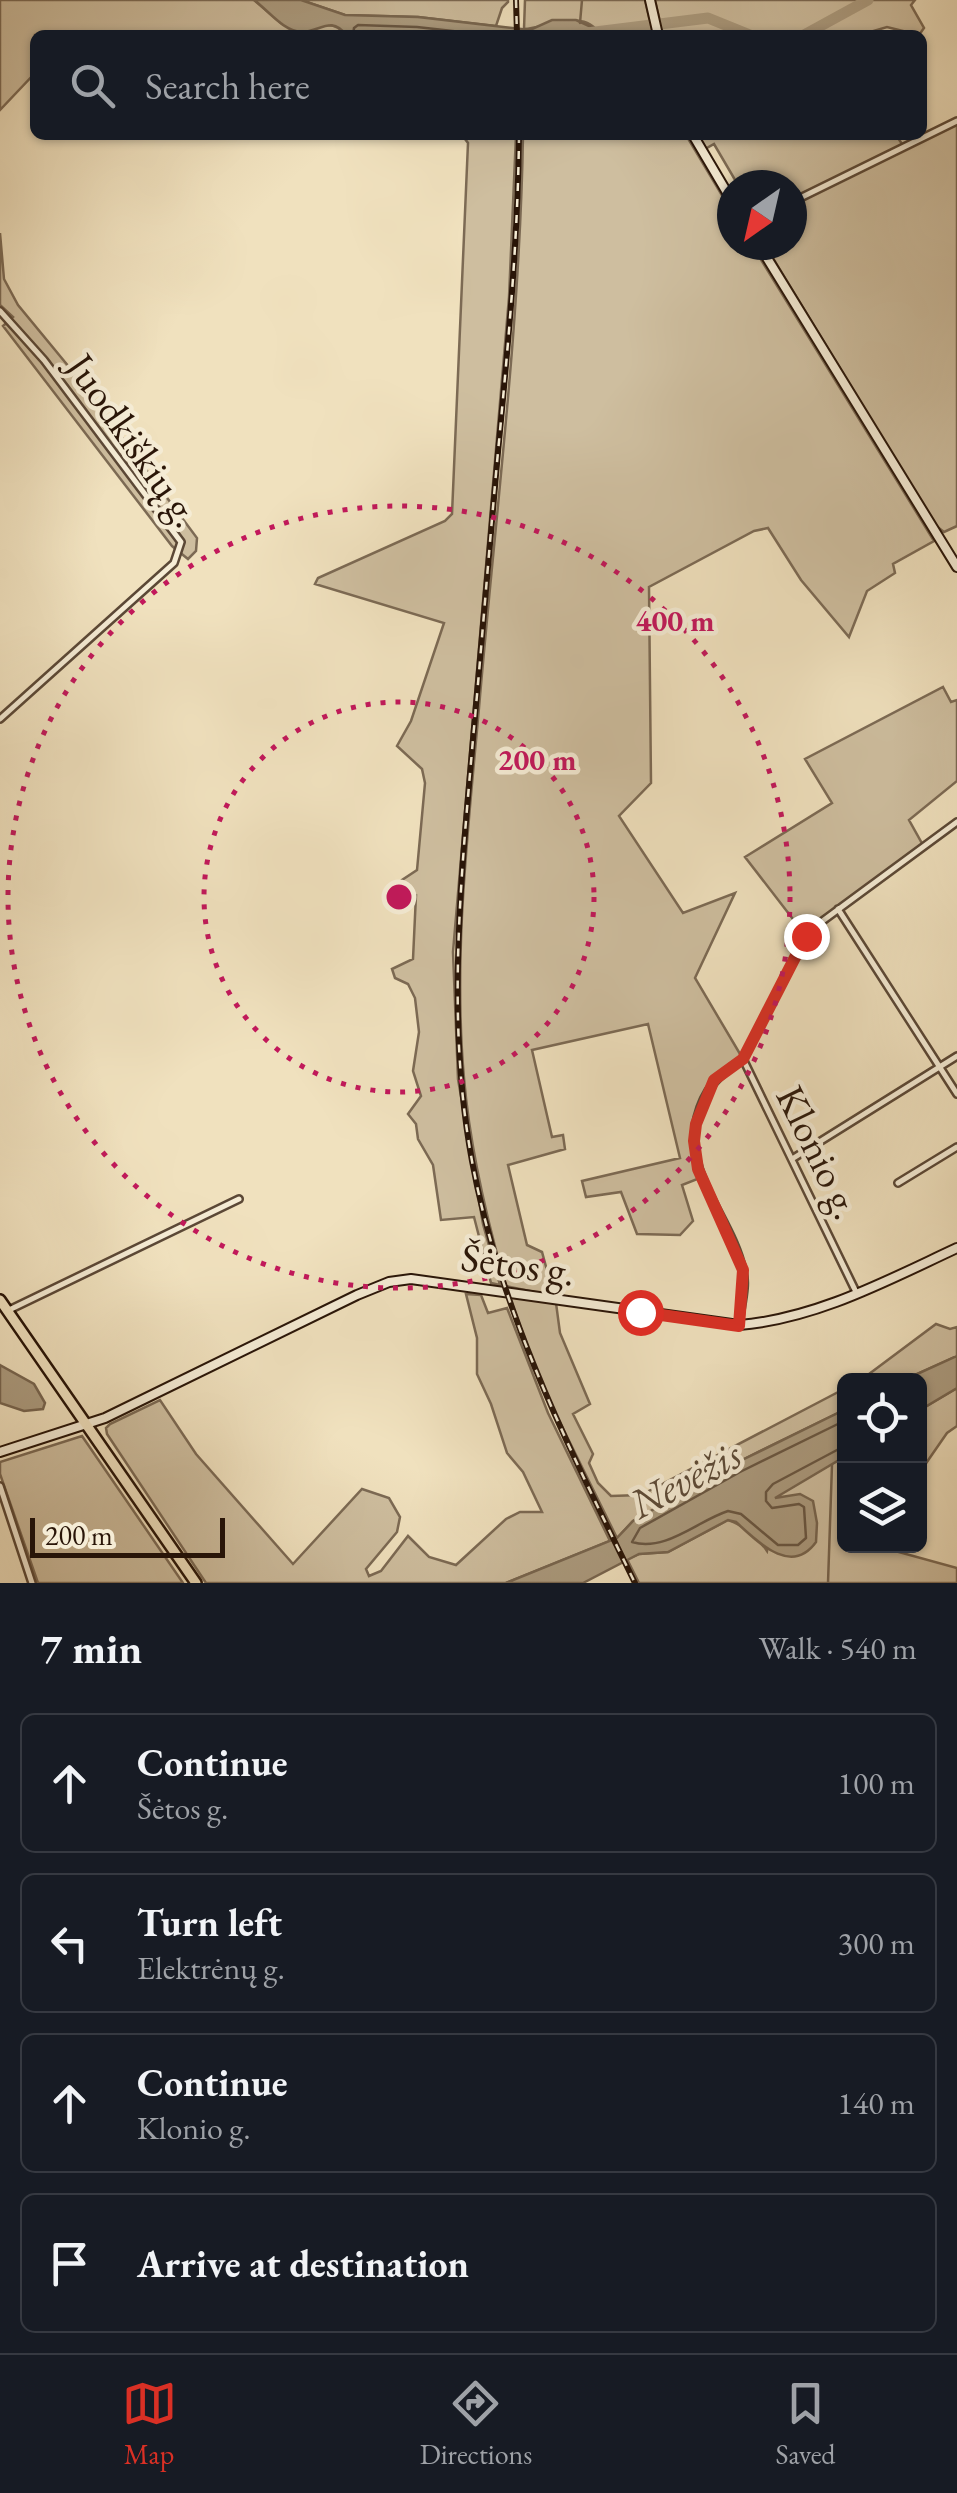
<!DOCTYPE html>
<meta charset="utf-8">
<style>
body{margin:0;font-family:"EB Garamond",serif;background:#20242c;color:#f1f3f6}
.controls{position:absolute;right:30px;bottom:30px;display:grid;overflow:hidden;border-radius:15px;box-shadow:0 2px 8px #0004}
.controls button{width:90px;height:90px;display:grid;place-items:center;padding:0;border:0;border-bottom:2px solid #363941;background:#171b24;color:#f1f3f6;font:50px sans-serif}
.compass{position:absolute;left:717px;top:170px;width:90px;height:90px;border-radius:50%;background:#171b24;box-shadow:0 2px 8px #0004;rotate:214deg}
.scale{position:absolute;left:30px;bottom:25px;width:195px;box-sizing:border-box;padding-left:10px;border:5px solid #291508;border-top:0;font-size:28px;line-height:35px;white-space:nowrap;color:#291508;-webkit-text-stroke:8px #f5ecd5;paint-order:stroke}
.stop{position:absolute;width:30px;height:30px;margin:-22px;border:8px solid #d93025;border-radius:50%;background:#fff}
.stop.end{background:#d93025;border-color:#fff;box-shadow:0 2px 10px #0008}
.list{margin:0;padding:0;list-style:none}
h2{display:flex;justify-content:space-between;align-items:center;height:130px;margin:0;padding:0 40px;font-size:42px}
h2 small{font-size:32px;font-weight:400;color:#9ea1a6}
.list li{display:grid;grid-template-columns:65px 1fr auto;gap:30px;align-items:center;box-sizing:border-box;height:140px;margin:0 20px 20px;padding:0 20px;border:2px solid #363941;border-radius:15px}
.list b{display:block;font-size:38px;white-space:nowrap}
.list p{margin:0;font-size:32px;white-space:nowrap;color:#9ea1a6}
.list em{font-size:32px;font-style:normal;color:#9ea1a6}
.icon{flex:none;width:55px;height:55px;fill:none;stroke:currentColor;stroke-width:2;stroke-linecap:round;stroke-linejoin:round}
.map{position:relative;flex:none;width:957px;height:1583px;overflow:hidden}
.search{position:absolute;background:#171b24;box-shadow:0 2px 8px #0004;left:30px;right:30px;top:30px;height:110px;display:flex;align-items:center;gap:25px;box-sizing:border-box;padding:0 35px;border-radius:15px;color:#9ea1a6;font-size:38px}
.sheet{height:770px;background:#171b24}
nav{display:flex;justify-content:space-around;align-items:center;box-sizing:border-box;height:140px;border-top:2px solid #363941;background:#171b24;font-size:28px;color:#9ea1a6}
nav a{display:grid;justify-items:center;gap:5px}
nav .on{color:#d93025}
.map>svg:first-child{display:block}
.green{fill:#cebe9f;stroke:#7c6a54;stroke-width:2.5}
.water{fill:#ac9c80;stroke:#786650;stroke-width:2.5}
.lines{fill:none;stroke-linecap:round;stroke-linejoin:round}
.shore{stroke:#6a5844;stroke-width:2.5}
.stream{stroke:#786650;stroke-width:2.5}
.river{stroke:#ac9c80;stroke-width:11}
.street-casing{stroke:#5b4836;stroke-width:10}
.secondary-casing{stroke:#291508;stroke-width:12}
.primary-casing{stroke:#291508;stroke-width:14}
.street{stroke:#f5ecd5;stroke-width:5}
.secondary{stroke:#f5ecd5;stroke-width:8}
.primary{stroke:#f0e1be;stroke-width:9}
.rail-casing{stroke:#291508;stroke-width:6}
.rail{stroke:#f5ecd5;stroke-width:2.5;stroke-dasharray:8;stroke-linecap:butt}
.route{stroke:#d93025;stroke-width:12}
.ring{fill:none;stroke:#c2185b;stroke-width:5;stroke-dasharray:5 10}
.labels{text-anchor:middle;dominant-baseline:central;stroke-width:9;stroke-linejoin:round;paint-order:stroke}
.street-label{font-size:40px;fill:#291508;stroke:#f5ecd5}
.water-label{font-size:42px;font-style:italic;fill:#5d4b38;stroke:#f5ecd5}
.centre{fill:#c2185b;stroke:#f5ecd5;stroke-width:5}
.ring-label{font-size:30px;text-anchor:middle;font-weight:bold;fill:#c2185b;stroke:#f5ecd5;stroke-width:9;stroke-linejoin:round;paint-order:stroke}
</style>
<div class="map">
<svg width="957" height="1583" viewBox="0 0 957 1583">
<rect width="100%" height="100%" fill="#f0e1be"/>
<filter id="stains"><feTurbulence type="fractalNoise" baseFrequency=".002" numOctaves="4"/><feColorMatrix values="0 0 0 0 .2 0 0 0 0 .09 0 0 0 0 .02 0 0 0 .5 -.17"/></filter>
<radialGradient id="worn" r=".72"><stop offset=".6" stop-color="#630" stop-opacity="0"/><stop offset="1" stop-color="#630" stop-opacity=".3"/></radialGradient>
<path class="green" d="M0 0H254L282 24 306 32C321 25 334 20 346 35H35V73L0 110Z
M301 0H508V2L502 8 496 26 418 17 345 15Z
M525 0H645L653 35H600C584 7 548 28 524 29Z
M655 0H915L911 5 924 28 919 35 887 27 860 35H663Z
M957 121V526L944 532 935 525 765 245H792V185H738L714 144 705 149 697 135H896L904 147Z
M462 135H516L509 297 453 952 458 1079 483 1224 500 1285 491 1283 474 1217 441 1220 433 1165 418 1139 416 1124 408 1114 421 1096 413 1071 419 1032 415 998 408 984 395 978 392 969 413 959 416 895 407 891 402 880 417 870 425 783 422 769 397 746 411 721 444 623 315 584 318 578 445 521 452 514 468 143Z
M523 135H686L732 212V245H752L934 541 893 564 895 573 867 591 849 637 801 580 768 528 754 531 649 587 651 783 619 816 683 913 735 893 695 978 743 1059 714 1080 694 1141 700 1178 682 1185 693 1221 680 1235 637 1234 621 1192 586 1197 582 1181 680 1158 648 1024 532 1050 552 1137 563 1135 565 1149 508 1165 527 1245 542 1252 554 1296 506 1286C486 1217 470 1149 464 1078 453 955 468 831 479 708 495 518 520 326 523 135Z
M0 233 4 279 18 305 74 373 197 538 196 551 188 559 172 546 3 326 13 317 0 305Z
M943 687 951 702 957 700V781L909 820 924 847 806 936 745 857 832 803 805 759Z
M466 1294 481 1295 488 1313 507 1308 548 1413 610 1541 506 1583H206L107 1434 106 1428 110 1424 160 1400 196 1454 293 1564 362 1489 389 1498 400 1517 397 1532 366 1569 369 1576 381 1571 408 1536 429 1557 456 1565 506 1519 520 1512H542L523 1472 507 1453 491 1404 477 1374V1338Z
M509 1296 556 1303 560 1333 590 1404 573 1414 593 1454 589 1463 598 1483 611 1496 641 1495 844 1389V1410L736 1463 633 1521 617 1538 544 1390Z
M936 1324 950 1329 957 1327V1356L904 1380H861Z
M957 1388V1426L947 1433 920 1472V1410Z
M82 1436 183 1583H38L0 1474V1462Z
M844 1457V1546H877L957 1568V1583H639L627 1559 639 1554 668 1552 728 1520C742 1524 759 1539 767 1551L777 1494Z"/>
<path class="water" d="M254 0H301L345 15 418 17 530 30 552 20H576L600 31V35H346C331 15 320 32 302 32 284 32 268 10 254 0Z
M957 1356V1388L920 1410V1380H904Z
M0 1365 34 1384 45 1403 43 1409 24 1411 0 1403Z
M844 1410V1457L775 1498 800 1494 813 1501 817 1523 816 1542C791 1577 757 1541 736 1522L728 1520 668 1552 639 1554 583 1583H506L617 1538 633 1521 736 1463Z"/>
<g class="lines">
<path class="shore" d="M353 35 354 28 358 25 417 27 488 35
M844 1421 740 1472 640 1528 632 1542C666 1552 697 1521 728 1511L741 1514 778 1545H798L806 1538 804 1507 799 1504 772 1508 766 1501V1492L773 1484 837 1450 844 1449"/>
<path class="stream" d="M580 23 582 0
M828 1583 832 1465"/>
<path class="river" d="M571 35 708 18 750 35
M804 35 868 0"/>
<defs>
<path id="street" d="M792 202 957 121
M0 311 44 360 181 542 174 563 0 719
M838 909 957 1094
M792 1159 957 1056
M898 1183 957 1147
M857 1294 743 1059 809 931 957 822
M7 1311 239 1199
M739 1325C740 1308 747 1288 743 1271 732 1218 683 1176 697 1118 704 1089 718 1075 743 1059
M0 1486 32 1583"/>
<path id="secondary" d="M650 0 658 35
M693 135 732 201
M759 245 957 567
M0 1452 105 1418 357 1295 389 1282 411 1279 739 1325C816 1319 888 1280 957 1248"/>
<path id="primary" d="M0 1300 196 1583"/>
</defs>
<use href="#street" class="street-casing"/>
<use href="#secondary" class="secondary-casing"/>
<use href="#primary" class="primary-casing"/>
<use href="#street" class="street"/>
<use href="#secondary" class="secondary"/>
<use href="#primary" class="primary"/>
<defs>
<path id="rail" d="M516 0 517 35
M519 135C518 241 508 346 498 452 489 548 482 643 473 739 461 879 446 1021 472 1161 500 1312 568 1446 635 1583"/>
</defs>
<use href="#rail" class="rail-casing"/>
<use href="#rail" class="rail"/>
</g>
<g class="lines">
<path class="route" d="M640 1312 739 1326 743 1270 698 1169 694 1141 696 1124 714 1080 743 1059 806 936"/>
</g>
<g class="ring">
<circle cx="399" cy="897" r="195"/>
<circle cx="399" cy="897" r="391"/>
</g>
<g class="labels">
<g class="street-label">
<text transform="translate(134 440) rotate(55)">Juodkiškių g.</text>
<text transform="translate(819 1152) rotate(64)">Klonio g.</text>
<text transform="translate(518 1264) rotate(8)">Šėtos g.</text>
</g>
<g class="water-label">
<text transform="translate(685 1479) rotate(-28)">Nevėžis</text>
</g>
</g>
<circle cx="399" cy="897" r="15" class="centre"/>
<g class="ring-label">
<text x="675" y="631">400 m</text>
<text x="537" y="770">200 m</text>
</g>
<rect width="100%" height="100%" filter="url(#stains)"/>
<rect width="100%" height="100%" fill="url(#worn)"/>
</svg>
<div class="controls">
<button><svg class="icon" aria-label="locate" viewBox="0 0 24 24"><circle cx="12" cy="12" r="6"/><path d="M12 2v4M12 18v4M2 12h4M18 12h4"/></svg></button>
<button><svg class="icon" aria-label="layers" viewBox="0 0 24 24"><path d="M12 4l9 5-9 5-9-5zM3 14l9 5 9-5"/></svg></button>
</div>
<svg class="compass" viewBox="-18 -18 36 36"><path d="M0-13l5 13h-10z" fill="#e53935"/><path d="M0 13l5-13h-10z" fill="#9ea1a6"/></svg>
<div class="scale">200 m</div>
<div class="stop" style="left:640px;top:1312px"></div>
<div class="stop end" style="left:806px;top:936px"></div>
<div class="search"><svg class="icon" aria-label="search" viewBox="0 0 24 24"><circle cx="10" cy="10" r="6"/><path d="M15 15l6 6"/></svg>Search here</div>
</div>
<section class="sheet">
<h2>7 min<small>Walk · 540 m</small></h2>
<ul class="list">
<li><svg class="icon" aria-label="ahead" viewBox="0 0 24 24"><path d="M12 20V5M6 11l6-6 6 6"/></svg><div><b>Continue</b><p>Šėtos g.</p></div><em>100 m</em></li>
<li><svg class="icon" aria-label="left" viewBox="0 0 24 24"><path d="M17 20v-9H6M10 6l-5 5 5 5"/></svg><div><b>Turn left</b><p>Elektrėnų g.</p></div><em>300 m</em></li>
<li><svg class="icon" aria-label="ahead" viewBox="0 0 24 24"><path d="M12 20V5M6 11l6-6 6 6"/></svg><div><b>Continue</b><p>Klonio g.</p></div><em>140 m</em></li>
<li><svg class="icon" aria-label="arrive" viewBox="0 0 24 24"><path d="M6 21V4h12l-3 4 3 4H6"/></svg><div><b>Arrive at destination</b></div></li>
</ul>
</section>
<nav>
<a class="on"><svg class="icon" aria-label="map" viewBox="0 0 24 24"><path d="M3 6l6-2 6 2 6-2v14l-6 2-6-2-6 2zM9 4v14M15 6v14"/></svg>Map</a>
<a><svg class="icon" aria-label="directions" viewBox="0 0 24 24"><path d="M12 3l9 9-9 9-9-9zM9 14v-3h6M13 9l2 2-2 2"/></svg>Directions</a>
<a><svg class="icon" aria-label="saved" viewBox="0 0 24 24"><path d="M7 4h10v16l-5-4-5 4z"/></svg>Saved</a>
</nav>
